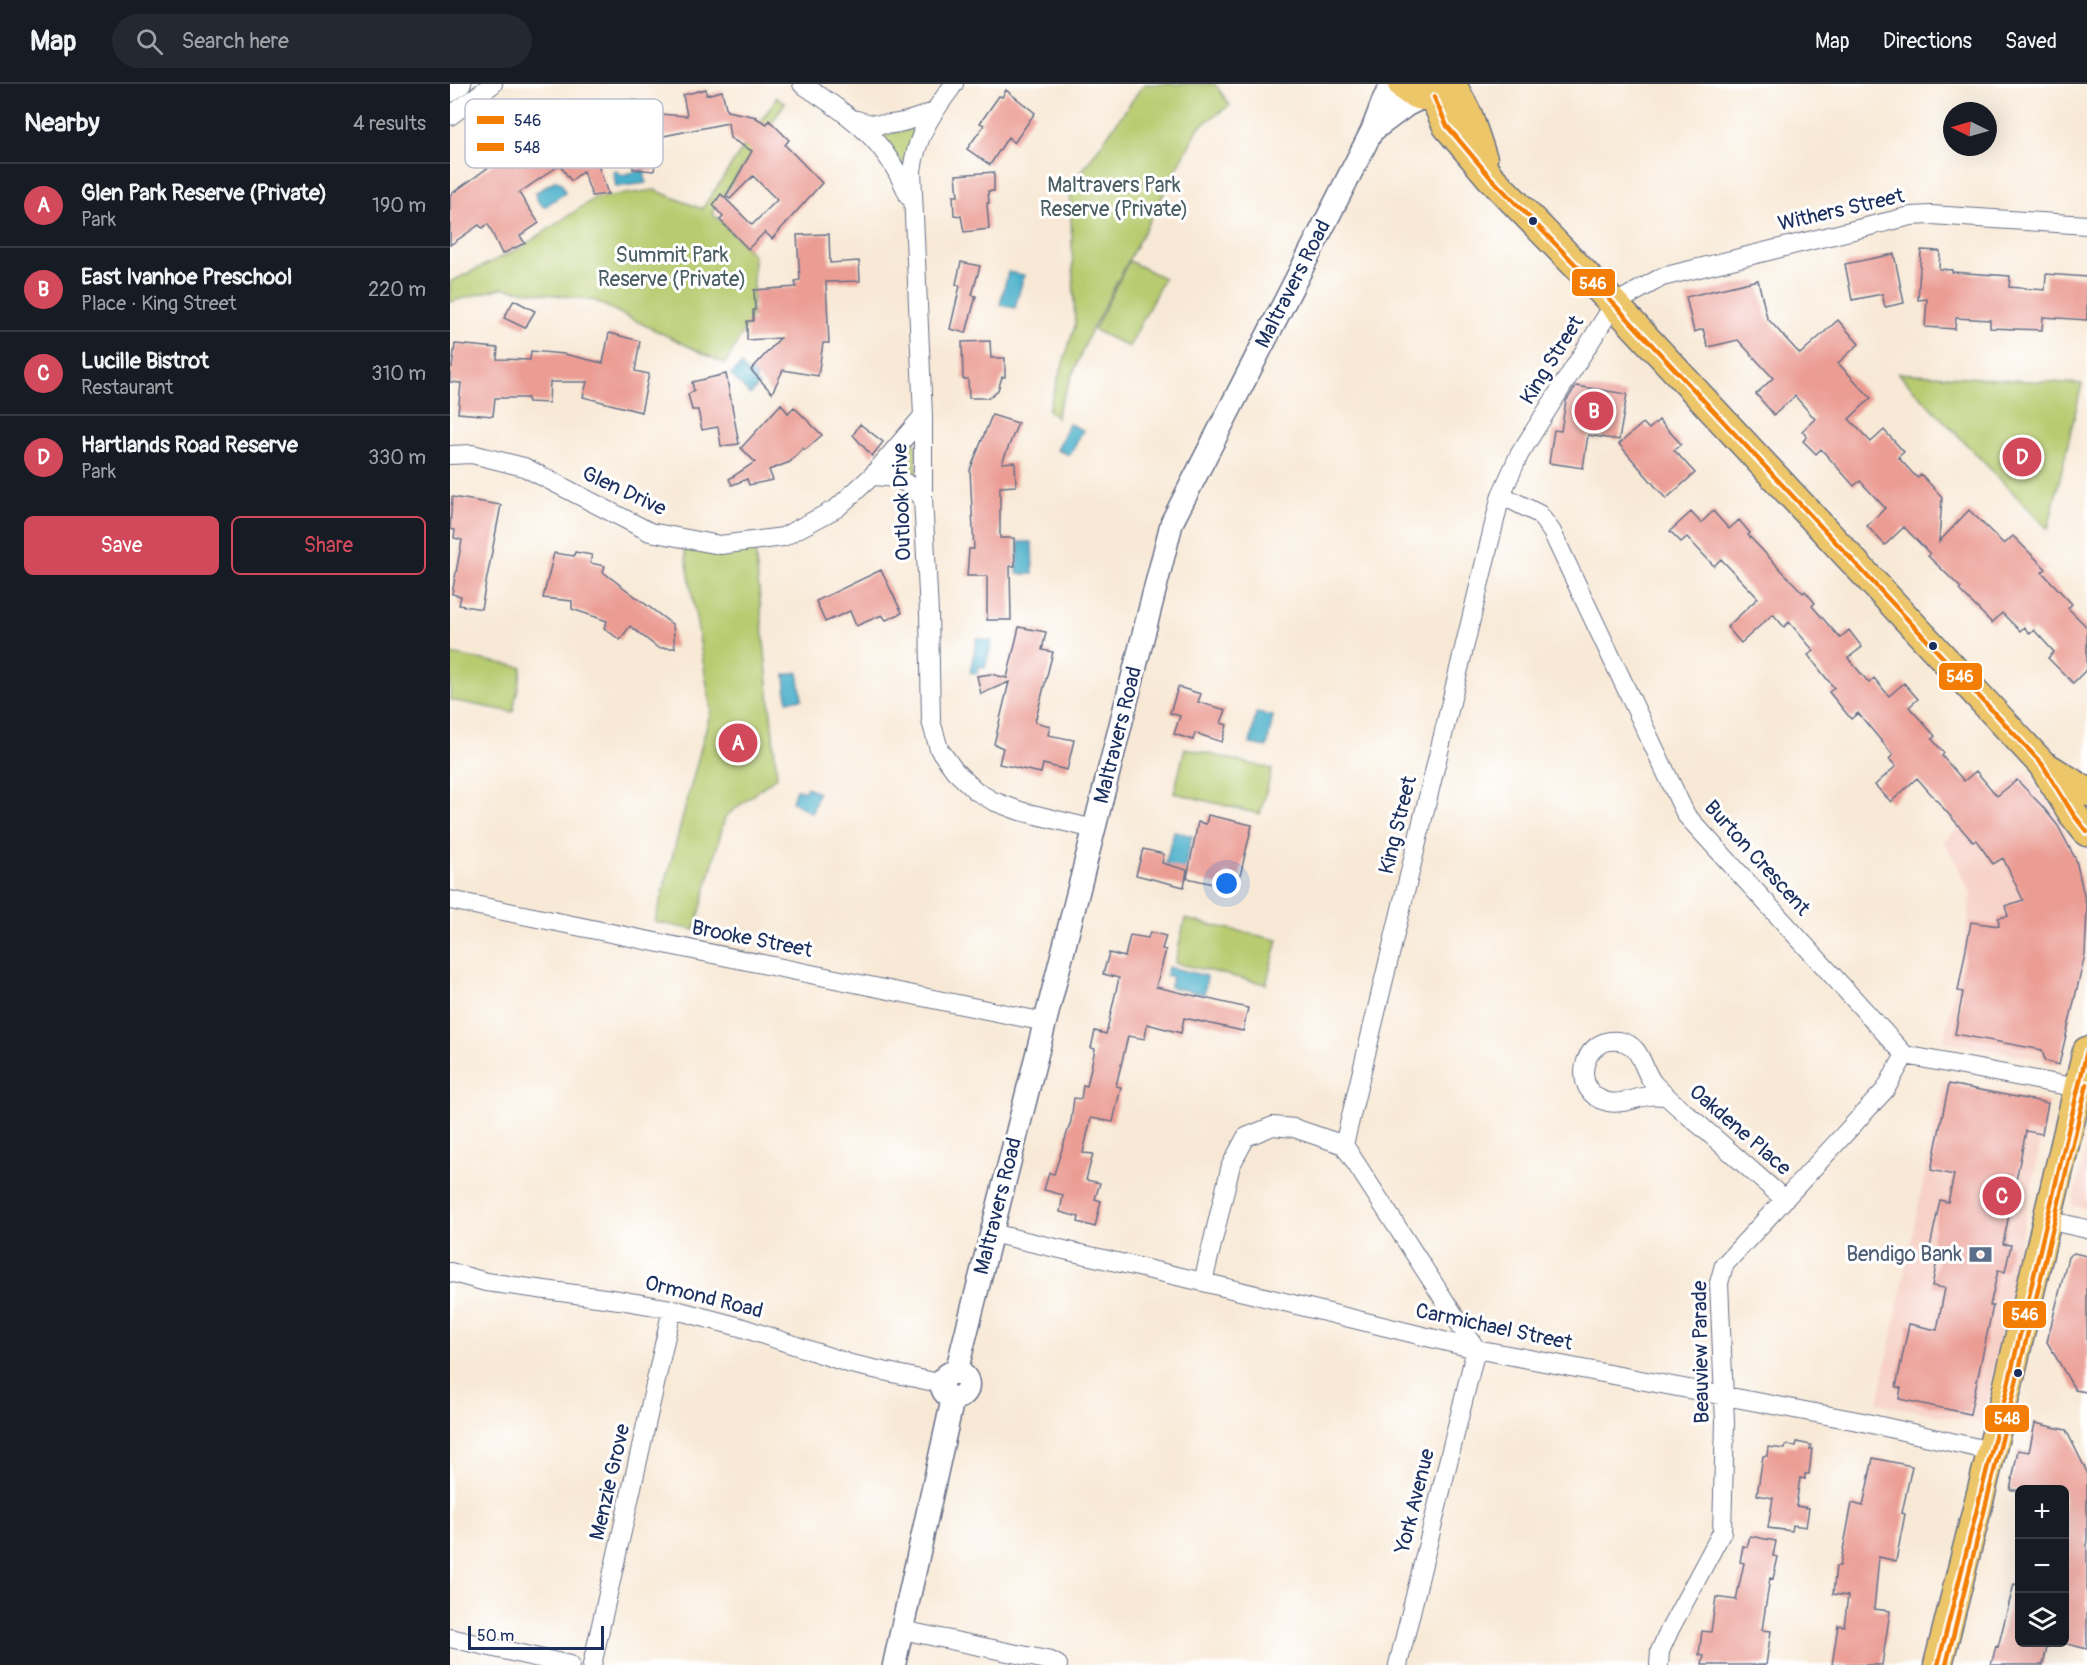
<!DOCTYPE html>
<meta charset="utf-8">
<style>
body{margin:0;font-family:Pangolin,sans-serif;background:#242831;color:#f1f3f6}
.controls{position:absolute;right:18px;bottom:18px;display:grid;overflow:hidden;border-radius:9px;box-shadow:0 6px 24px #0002}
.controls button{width:54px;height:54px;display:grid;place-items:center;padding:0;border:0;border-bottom:2px solid #363941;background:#171b24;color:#f1f3f6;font:30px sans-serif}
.compass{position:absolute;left:1493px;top:18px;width:54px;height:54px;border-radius:50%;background:#171b24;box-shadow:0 6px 24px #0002;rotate:275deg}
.scale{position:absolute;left:18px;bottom:15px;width:136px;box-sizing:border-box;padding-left:6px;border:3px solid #1b2f5e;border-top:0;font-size:16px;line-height:21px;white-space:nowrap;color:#1b2f5e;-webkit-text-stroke:4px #fff;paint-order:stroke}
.you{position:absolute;left:777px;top:800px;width:21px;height:21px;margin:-15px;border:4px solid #fff;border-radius:50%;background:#1a73e8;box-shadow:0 0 0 9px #1a73e833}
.badge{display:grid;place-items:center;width:39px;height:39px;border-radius:50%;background:#d1495b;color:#fff;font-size:20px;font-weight:700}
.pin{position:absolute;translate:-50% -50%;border:3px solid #fff;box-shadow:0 2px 6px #0006}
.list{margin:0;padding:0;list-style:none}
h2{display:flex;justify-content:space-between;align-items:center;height:78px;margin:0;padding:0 24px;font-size:26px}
h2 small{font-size:20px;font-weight:400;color:#9ea1a6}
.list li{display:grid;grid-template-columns:39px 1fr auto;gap:18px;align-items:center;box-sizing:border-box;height:84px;padding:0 24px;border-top:2px solid #363941}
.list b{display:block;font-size:22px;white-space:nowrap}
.list p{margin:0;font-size:20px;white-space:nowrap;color:#9ea1a6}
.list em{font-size:20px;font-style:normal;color:#9ea1a6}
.actions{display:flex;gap:12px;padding:18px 24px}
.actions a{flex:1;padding:14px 0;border:2px solid #d1495b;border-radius:9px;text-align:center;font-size:21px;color:#d1495b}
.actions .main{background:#d1495b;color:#fff}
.icon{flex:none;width:33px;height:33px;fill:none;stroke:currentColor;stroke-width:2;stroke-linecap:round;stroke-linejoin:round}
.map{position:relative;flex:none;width:1637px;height:1581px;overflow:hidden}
header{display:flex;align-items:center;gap:36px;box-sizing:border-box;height:84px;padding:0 30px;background:#171b24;border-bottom:2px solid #363941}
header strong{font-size:28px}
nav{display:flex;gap:33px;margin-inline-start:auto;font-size:21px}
.search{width:420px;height:54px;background:#242831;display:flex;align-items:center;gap:15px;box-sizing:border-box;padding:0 21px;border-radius:33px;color:#9ea1a6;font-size:22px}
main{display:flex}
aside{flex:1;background:#171b24}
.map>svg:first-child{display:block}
.built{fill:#f7d1c7}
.green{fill:#b8cb6f;stroke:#6a7d66;stroke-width:1.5}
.water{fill:#4cb1cb;stroke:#347094;stroke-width:1.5}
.building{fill:#eb9d94}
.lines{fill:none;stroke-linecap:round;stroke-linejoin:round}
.minor-casing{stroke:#687088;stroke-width:20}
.tertiary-casing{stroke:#687088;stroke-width:25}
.primary-casing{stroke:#687088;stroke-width:31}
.minor{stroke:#fff;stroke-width:18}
.tertiary{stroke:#fff;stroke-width:22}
.primary{stroke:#ecc669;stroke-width:28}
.bus-1-casing{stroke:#fff;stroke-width:9}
.bus-2-casing{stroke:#fff;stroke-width:9}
.bus-1{stroke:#f47e05;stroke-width:4.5}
.bus-2{stroke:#f47e05;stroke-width:4.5}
.bus-dot{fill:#1b2f5e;stroke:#fff;stroke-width:2}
.labels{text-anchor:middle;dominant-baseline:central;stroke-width:6;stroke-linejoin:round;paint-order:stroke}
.park-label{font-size:21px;fill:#4a5e63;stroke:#fff}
.street-label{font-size:21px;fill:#1b2f5e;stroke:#fff}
.service-label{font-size:21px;fill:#4e5e75;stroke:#fff;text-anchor:end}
.key{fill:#fff;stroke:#bbc1cf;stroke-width:1.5}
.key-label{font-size:16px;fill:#1b2f5e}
.line-badge{stroke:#fff;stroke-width:2}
.badge-label{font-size:16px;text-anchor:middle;font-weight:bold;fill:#fff}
</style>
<header>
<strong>Map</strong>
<div class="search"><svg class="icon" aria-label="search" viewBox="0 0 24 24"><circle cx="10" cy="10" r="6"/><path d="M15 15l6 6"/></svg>Search here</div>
<nav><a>Map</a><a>Directions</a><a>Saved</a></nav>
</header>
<main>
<aside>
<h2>Nearby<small>4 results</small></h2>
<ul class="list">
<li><span class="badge">A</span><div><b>Glen Park Reserve (Private)</b><p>Park</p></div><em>190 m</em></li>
<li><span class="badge">B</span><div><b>East Ivanhoe Preschool</b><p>Place · King Street</p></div><em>220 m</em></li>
<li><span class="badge">C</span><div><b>Lucille Bistrot</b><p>Restaurant</p></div><em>310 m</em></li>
<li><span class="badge">D</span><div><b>Hartlands Road Reserve</b><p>Park</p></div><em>330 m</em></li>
</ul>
<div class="actions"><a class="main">Save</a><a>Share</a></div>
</aside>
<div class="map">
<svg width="1637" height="1581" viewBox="0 0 1637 1581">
<rect width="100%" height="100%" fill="#fff"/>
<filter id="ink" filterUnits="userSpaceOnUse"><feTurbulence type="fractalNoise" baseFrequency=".0167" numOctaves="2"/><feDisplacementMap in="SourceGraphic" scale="12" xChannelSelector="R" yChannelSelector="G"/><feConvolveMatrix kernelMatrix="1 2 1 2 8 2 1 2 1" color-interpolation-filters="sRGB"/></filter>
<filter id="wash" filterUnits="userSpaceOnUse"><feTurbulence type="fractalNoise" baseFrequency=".008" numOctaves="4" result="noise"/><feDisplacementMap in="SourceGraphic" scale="24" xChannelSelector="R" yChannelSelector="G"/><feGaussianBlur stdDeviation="1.35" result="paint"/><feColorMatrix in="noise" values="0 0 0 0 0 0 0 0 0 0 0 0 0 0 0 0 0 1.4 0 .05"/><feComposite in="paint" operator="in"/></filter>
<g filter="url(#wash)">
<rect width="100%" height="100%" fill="#f8e9d6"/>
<path class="built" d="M1574 688 1606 726 1624 767 1636 812 1632 860 1608 978 1494 957 1518 838 1521 810 1506 779 1493 757Z
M1494 996 1599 1018 1533 1340 1428 1319Z
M1637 1059V1125L1622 1121Z"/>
<path class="green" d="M694 0H765L780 21 749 43 640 249 608 325 607 334 598 326 625 242 620 104Z
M327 13 335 19 262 129 304 172 302 232 275 280 143 216 52 204 0 218V198L70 164 145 114 205 106 252 125Z
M464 45V47L454 82 430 50Z
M679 177 714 194 679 263 644 246Z
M1448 289 1632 300 1598 445Z
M465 355 468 396 452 388 440 386Z
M234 461 305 465 327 692 275 733 245 846 205 838 261 626Z
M0 570 72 583 63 628 0 616Z
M735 664 822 685 810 730 724 709Z
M735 835 828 856 816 900 725 879Z"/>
<path class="water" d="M194 86 196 99 166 103 163 87H167L171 91Z
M106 96 112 100 115 109 94 123 88 117 85 109Z
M558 188 574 191 565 224 550 221Z
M291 281 298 290 301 287 307 294 304 297 309 301 300 311 281 291Z
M619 340 633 346 620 371 607 366Z
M569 458H582L583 490H567Z
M527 554 542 557 535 584 529 582 527 590 520 588Z
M348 588 352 615 337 617 335 591Z
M806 629 823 632 817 663 800 660Z
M357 703 368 709 362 729 342 718 346 705 355 707Z
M724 747 742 752 734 786 715 782Z
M718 883 757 892 754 910 720 903 722 893 716 891Z"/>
<g id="blocks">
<path class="building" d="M256 5V11L272 7 277 27 307 33H304L317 40 319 36 339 56 335 61 372 99 322 155 315 148 298 165 270 136 273 133 263 121 271 110 302 141 327 116 303 92 280 115 276 112 302 67 280 54 278 39 209 53 204 87 183 85V81L146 75 158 110 142 112 133 87 121 97 110 81 69 109 89 139 70 152 75 159 52 170 38 140 32 144 29 141 0 161V111L43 80 41 77 53 68 51 65 75 50 77 52 85 46 88 51 119 31 155 37 157 29 168 31 173 17 183 16 188 17 195 22 194 29 237 32 233 11Z
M556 6 585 29 564 59 558 53 540 81 517 65 534 41 530 39 549 12 552 13Z
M544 88V107H538L539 119H537L539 145 514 148 511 132 504 131 503 112H508L506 91Z
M379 150 380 179 409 177 410 197 376 198 379 259H373L368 292 333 286 322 309 301 286 330 254 297 256V237H303V226H305L304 206 346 203 345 197 350 196 347 151Z
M1471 166 1490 167 1489 185 1502 186V188L1560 192 1559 203 1595 206 1596 190 1637 193V236L1593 233 1592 246 1540 244V236L1506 234 1505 245 1475 243 1477 215 1468 216Z
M1444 170 1454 219 1435 223 1432 210 1402 216 1395 180Z
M511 178 530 182 522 211 526 212 516 249 500 245 510 202 506 200Z
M1308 196 1317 234 1350 270 1388 236 1409 260 1388 279 1421 314 1399 335 1421 358 1434 346 1454 368 1448 373 1467 394 1471 390 1492 413 1489 458 1519 426 1554 460 1563 452 1596 485 1592 488 1622 520 1618 524 1637 543V585L1623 599 1598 574 1604 568 1584 546 1580 550 1574 543 1570 547 1552 529 1542 539 1509 506 1511 504 1478 472 1480 470 1454 443 1435 461 1417 442 1435 424 1410 397 1404 402 1371 365 1366 370 1353 357 1357 353 1352 347 1365 335 1345 312 1324 331 1306 310 1323 294 1288 256 1258 263 1253 245 1244 248 1236 213Z
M64 216 85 227 75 244 54 234Z
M159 249 190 257 185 287 199 290 191 328 133 313 137 298H100L99 319 78 318V314H45L43 332 8 329 11 299 0 298V283H2L5 260 48 264 47 275 80 276 81 267 114 270 153 279Z
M540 257 541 274H555V293H552L548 306 539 314H519L518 295H513L512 258Z
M276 290 289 360 271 362 268 343 252 346 248 326H242L238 310 244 307 242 298Z
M1126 302 1177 310 1169 356 1138 351 1133 384 1099 379 1104 346 1111 347 1116 317Z
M331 320 338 329 344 323 372 351 355 366 353 364 340 378 319 386 323 396 299 401 297 395 282 401 279 395 305 378 291 364Z
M542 331 568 339 552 379 565 378 566 402 550 403V454H564L565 482H560L561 536H537V492H517L519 465H524L520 386Z
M1209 336 1231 360 1224 366 1245 389 1216 415 1169 360 1193 339 1199 345Z
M410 340 433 358 422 372 403 351Z
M2 413 51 421 31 525 9 521 11 512 2 510 12 456 4 454 5 446 0 445Z
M1263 427 1279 445 1289 436 1300 449 1298 451 1353 509 1355 507 1365 519 1362 522 1390 554 1399 546 1412 563 1398 574 1419 599 1424 594 1439 612 1454 599 1468 615 1459 623 1485 652 1482 655 1494 669 1492 672 1514 697 1526 687 1547 712 1567 696 1592 722 1608 742 1626 776 1637 824 1635 871 1609 981 1595 977 1592 966 1505 950 1513 908 1508 907 1521 838 1549 842 1548 834 1558 832 1555 822 1573 816 1553 774 1543 780 1526 756 1523 758 1467 694 1441 718 1425 701 1446 682 1439 675 1443 671 1408 629 1401 635 1379 608 1384 604 1358 571 1364 567 1339 538 1334 543 1323 530 1291 559 1277 543 1308 514 1271 475 1264 482 1237 453 1231 458 1220 447 1241 428 1251 439Z
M125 468 142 471 140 479 155 482 153 488 223 541 225 564H208L180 542 170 556 154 544 157 537 122 525V517L93 514 104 469 124 472Z
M431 486 452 529 436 536 432 531 406 542 400 527 375 538 366 517Z
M569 543 596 548 592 566 603 568 585 638 600 642 598 651 624 656 617 686 593 680 591 689 549 680 553 664 544 660 559 598 531 610 527 592 541 590 557 594Z
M728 603 751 610 748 618 776 626 771 639 777 641 772 658 745 649 743 656 724 650 730 632 720 629Z
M758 731 802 741 790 792 775 789 772 802 737 794 748 738 756 740Z
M693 765 714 770 712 779 737 786 734 803 686 791Z
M700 848 716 852 712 865 716 866 706 903 798 924 793 947 734 934 731 949 697 940 695 955 678 952 666 1002 671 1003 663 1038 641 1034 633 1069 643 1070 636 1096 650 1099 645 1115 651 1117 645 1143 628 1138 629 1133 610 1128 613 1111 594 1106 599 1089 604 1090 621 1037 624 1014 631 1015 633 1001 637 1002 645 965 641 964 645 947 656 950 669 894 653 890 659 869 675 873 680 851 698 854Z
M1499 1000 1598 1019 1592 1050 1576 1047 1553 1160 1561 1161 1555 1188 1548 1186 1540 1222H1543L1520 1330 1449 1315 1451 1304 1446 1303 1459 1240 1487 1246 1495 1204 1482 1202 1489 1167 1480 1163 1490 1116 1498 1118 1504 1091 1481 1086Z
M1624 1169 1637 1172V1308L1625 1306 1597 1258 1618 1173Z
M1585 1339 1616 1346 1637 1388V1565L1614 1559V1406H1560L1568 1366 1579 1368Z
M1347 1358 1361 1361 1360 1365H1362L1359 1390H1355V1395L1350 1394 1346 1422 1359 1424 1356 1443 1343 1441 1342 1447 1318 1444 1323 1414 1307 1411 1313 1372H1317L1318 1363 1335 1365 1336 1361 1346 1362Z
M1423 1374 1462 1382 1452 1429 1455 1430 1446 1477 1429 1473 1424 1525 1440 1527 1432 1581H1382L1388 1541 1394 1542 1398 1512 1383 1510 1386 1482H1390L1402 1419 1413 1422Z
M1300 1452 1326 1457 1323 1472 1328 1473 1323 1495 1320 1494 1312 1546 1321 1547 1316 1581H1252L1254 1572 1249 1571 1252 1547 1261 1548 1266 1513 1286 1516 1294 1479 1290 1478 1293 1462 1297 1463Z
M1564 1500 1569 1501V1558H1598L1593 1581H1541L1546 1562 1548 1563Z"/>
</g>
</g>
<g filter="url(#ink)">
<use href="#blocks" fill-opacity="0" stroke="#687088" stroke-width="1.5"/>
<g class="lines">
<defs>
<path id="minor" d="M352 0C403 34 435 54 459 113
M504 0C482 30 467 49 462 87L473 332V414L479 529 481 637 489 665 505 687 526 707 543 717 570 727 644 745
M0 9 12 0
M0 32 43 0
M407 36C433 46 458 38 483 28
M0 371 22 370 74 383 200 448 270 461 333 453 387 424 422 392 473 332
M422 392C448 393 455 395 473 414
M1051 411 1089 430 1102 448 1236 731 1455 971 1628 1004
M0 816 595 938
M1216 1012C1210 1012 1204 1011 1198 1012 1185 1014 1171 1021 1158 1018 1120 1010 1130 952 1169 957 1193 961 1191 985 1204 1000 1219 1016 1236 1029 1252 1043 1279 1067 1307 1091 1334 1115
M1597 1136 1637 1145
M541 1149 753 1198 1026 1265 1413 1338 1541 1367
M0 1188 36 1198 169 1216 222 1225 290 1243 401 1280 493 1300
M753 1198 781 1081 796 1053 823 1042 844 1044 894 1061
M452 1546 601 1577 608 1581
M0 1554 120 1581
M142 1581 222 1225
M948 1581 1026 1265 894 1061 1051 411 1069 371 1164 220 1212 193 1461 132 1481 131 1637 141
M1209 1581 1210 1567 1220 1545 1272 1448 1275 1338 1269 1199 1274 1181 1435 1006 1455 971"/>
<path id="tertiary" d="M922 47 957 21 973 13
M492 1301a13 13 0 1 1 26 0a13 13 0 1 1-26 0Z
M506 1289 722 438 922 47 934 15 943 0
M444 1581 503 1314"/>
<path id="primary" d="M952 0C965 16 986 16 1001 4
M1003 2 1018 31 1033 75
M984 13 997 42 1040 93 1164 220 1592 680 1623 730 1637 748
M1597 683 1637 708
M1488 1581 1558 1301 1637 967"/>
</defs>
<use href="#minor" class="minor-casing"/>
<use href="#tertiary" class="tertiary-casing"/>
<use href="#primary" class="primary-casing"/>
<use href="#minor" class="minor"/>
<use href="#tertiary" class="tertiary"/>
<use href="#primary" class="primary"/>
<defs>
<path id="bus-1" d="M984 13 997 42 1040 93 1164 220 1592 680 1623 730 1637 748
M1488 1581 1558 1301 1637 967"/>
<path id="bus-2" d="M1496 1581 1565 1303 1637 1000"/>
</defs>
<use href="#bus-1" class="bus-1-casing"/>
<use href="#bus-2" class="bus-2-casing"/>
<use href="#bus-1" class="bus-1"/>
<use href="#bus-2" class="bus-2"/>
</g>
</g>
<defs>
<symbol id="bank-bare" viewBox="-9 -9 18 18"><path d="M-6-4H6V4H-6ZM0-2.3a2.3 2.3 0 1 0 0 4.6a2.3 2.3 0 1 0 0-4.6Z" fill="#5c6f8a" stroke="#fff" stroke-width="2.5" paint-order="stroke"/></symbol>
</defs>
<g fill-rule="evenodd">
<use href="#bank-bare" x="1514" y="1154" width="33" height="33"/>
</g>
<g class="bus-dot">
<circle cx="1083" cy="137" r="5"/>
<circle cx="1483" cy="562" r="5"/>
<circle cx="1568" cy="1289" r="5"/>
</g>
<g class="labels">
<g class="park-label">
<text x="664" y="101">Maltravers Park<tspan x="664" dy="24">Reserve (Private)</tspan></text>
<text x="222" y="171">Summit Park<tspan x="222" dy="24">Reserve (Private)</tspan></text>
</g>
<g class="street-label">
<text transform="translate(1391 126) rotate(-13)">Withers Street</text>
<text transform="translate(843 200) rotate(-63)">Maltravers Road</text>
<text transform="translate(1102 276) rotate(-58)">King Street</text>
<text transform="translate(174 407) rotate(25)">Glen Drive</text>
<text transform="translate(452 418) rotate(-92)">Outlook Drive</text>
<text transform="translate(668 651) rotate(-76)">Maltravers Road</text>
<text transform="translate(948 741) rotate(-76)">King Street</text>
<text transform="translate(1307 774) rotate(48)">Burton Crescent</text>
<text transform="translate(302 855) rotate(11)">Brooke Street</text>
<text transform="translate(1290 1046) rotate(41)">Oakdene Place</text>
<text transform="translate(548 1122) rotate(-76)">Maltravers Road</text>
<text transform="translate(254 1213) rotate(14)">Ormond Road</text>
<text transform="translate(1044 1243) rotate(12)">Carmichael Street</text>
<text transform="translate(1251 1268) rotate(-91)">Beauview Parade</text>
<text transform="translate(160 1398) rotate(-77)">Menzie Grove</text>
<text transform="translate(965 1417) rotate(-76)">York Avenue</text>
</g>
<g class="service-label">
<text x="1512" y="1170">Bendigo Bank</text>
</g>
</g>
<rect x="15" y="15" width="198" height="69" rx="9" class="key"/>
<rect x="27" y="32" width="27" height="8" fill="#f47e05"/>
<rect x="27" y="59" width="27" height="8" fill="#f47e05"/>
<g class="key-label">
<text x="64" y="42">546</text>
<text x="64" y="69">548</text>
</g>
<g class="line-badge">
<rect x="1121" y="184" width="45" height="29" rx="6" fill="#f47e05"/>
<rect x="1488" y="578" width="45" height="29" rx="6" fill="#f47e05"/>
<rect x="1552" y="1216" width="45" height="29" rx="6" fill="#f47e05"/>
<rect x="1534" y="1320" width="46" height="29" rx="6" fill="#f47e05"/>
</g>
<g class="badge-label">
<text x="1143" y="205">546</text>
<text x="1510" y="598">546</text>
<text x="1575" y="1236">546</text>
<text x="1557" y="1340">548</text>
</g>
</svg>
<div class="controls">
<button>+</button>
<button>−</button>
<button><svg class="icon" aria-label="layers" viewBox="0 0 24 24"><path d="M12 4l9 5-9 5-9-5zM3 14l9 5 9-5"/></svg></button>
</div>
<svg class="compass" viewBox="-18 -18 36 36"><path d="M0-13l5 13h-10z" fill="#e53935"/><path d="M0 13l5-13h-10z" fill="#9ea1a6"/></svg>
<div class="scale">50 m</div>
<div class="you"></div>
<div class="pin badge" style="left:288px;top:659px">A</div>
<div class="pin badge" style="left:1144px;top:327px">B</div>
<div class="pin badge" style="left:1552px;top:1112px">C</div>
<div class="pin badge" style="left:1572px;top:373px">D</div>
</div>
</main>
